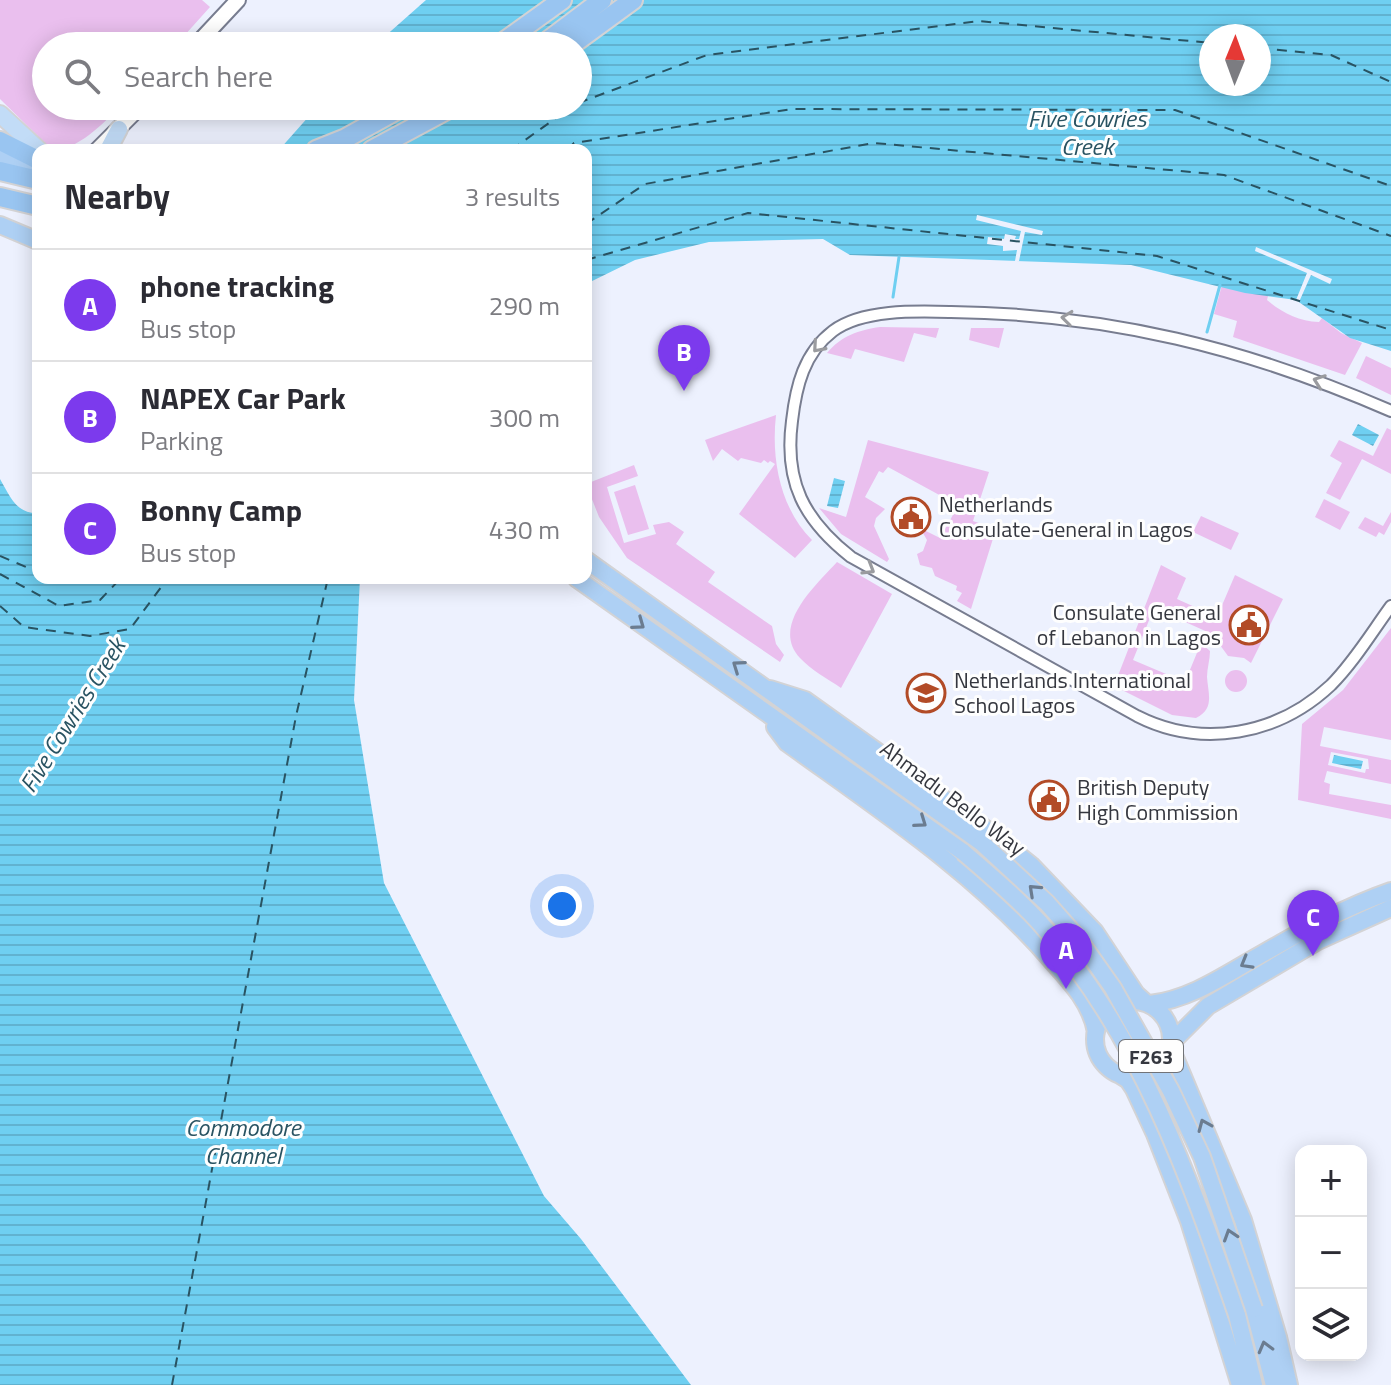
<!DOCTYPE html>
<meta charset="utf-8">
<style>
body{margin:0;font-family:"Titillium Web",sans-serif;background:#f2f2f3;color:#2b2b33}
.controls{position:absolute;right:24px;bottom:24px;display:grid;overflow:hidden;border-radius:16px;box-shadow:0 4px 20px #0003}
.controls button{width:72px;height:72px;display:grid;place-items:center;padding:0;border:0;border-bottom:2px solid #e1e1e2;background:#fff;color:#2b2b33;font:40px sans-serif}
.compass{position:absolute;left:1199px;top:24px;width:72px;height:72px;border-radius:50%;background:#fff;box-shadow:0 4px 20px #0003;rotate:1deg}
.you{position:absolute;left:562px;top:906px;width:28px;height:28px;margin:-20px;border:6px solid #fff;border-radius:50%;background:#1a73e8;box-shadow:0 0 0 12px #1a73e833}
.badge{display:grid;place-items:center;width:52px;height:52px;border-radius:50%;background:#7c3aed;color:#fff;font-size:26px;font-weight:700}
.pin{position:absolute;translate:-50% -66px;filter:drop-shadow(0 2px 4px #0008)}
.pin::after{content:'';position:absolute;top:42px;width:28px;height:24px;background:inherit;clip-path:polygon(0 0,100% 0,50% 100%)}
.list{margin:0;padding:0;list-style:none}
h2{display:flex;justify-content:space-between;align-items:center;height:104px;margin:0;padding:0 32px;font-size:34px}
h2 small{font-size:26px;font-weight:400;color:#7c7c81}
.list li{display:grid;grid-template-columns:52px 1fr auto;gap:24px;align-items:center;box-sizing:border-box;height:112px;padding:0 32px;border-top:2px solid #e1e1e2}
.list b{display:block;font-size:30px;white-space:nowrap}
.list p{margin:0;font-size:26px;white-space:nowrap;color:#7c7c81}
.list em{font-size:26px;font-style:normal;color:#7c7c81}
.icon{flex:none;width:44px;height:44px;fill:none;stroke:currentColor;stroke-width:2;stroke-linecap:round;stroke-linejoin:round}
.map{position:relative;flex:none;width:1391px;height:1385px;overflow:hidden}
.search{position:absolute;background:#fff;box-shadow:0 4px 20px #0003;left:32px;top:32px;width:560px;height:88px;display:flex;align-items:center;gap:20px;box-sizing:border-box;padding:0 28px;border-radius:44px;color:#7c7c81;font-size:30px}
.panel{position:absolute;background:#fff;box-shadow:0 4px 20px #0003;left:32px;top:144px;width:560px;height:440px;border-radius:16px}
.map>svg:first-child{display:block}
.green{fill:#eabfee;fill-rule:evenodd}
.water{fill:url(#water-rules);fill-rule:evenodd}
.pier{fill:#edf1fe}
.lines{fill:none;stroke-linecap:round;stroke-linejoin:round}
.stream{stroke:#6fcff1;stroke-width:3}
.ferry{stroke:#295362;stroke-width:2;stroke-dasharray:10 8;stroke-linecap:butt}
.minor-casing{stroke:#787d90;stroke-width:14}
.secondary-casing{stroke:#787d90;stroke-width:18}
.primary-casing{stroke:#d3d3d5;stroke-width:20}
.trunk-casing{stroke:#d3d3d5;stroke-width:20}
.motorway-casing{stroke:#d3d3d5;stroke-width:22}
.minor{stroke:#fff;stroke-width:10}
.secondary{stroke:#fff;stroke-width:14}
.primary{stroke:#c2dcf7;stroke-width:16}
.trunk{stroke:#aed0f4;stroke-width:16}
.motorway{stroke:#99c5f1;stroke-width:18}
.trunk-bridge-casing{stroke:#d3d3d5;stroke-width:20;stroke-linecap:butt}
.trunk-bridge{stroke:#aed0f4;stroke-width:16}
.oneway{stroke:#9a9b9f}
.oneway2{stroke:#6b7c90}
.labels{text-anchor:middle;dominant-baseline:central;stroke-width:6;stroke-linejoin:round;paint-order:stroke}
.shield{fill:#fefefe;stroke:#717378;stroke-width:2}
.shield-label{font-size:20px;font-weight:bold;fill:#35373f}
.poi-label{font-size:22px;fill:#35373f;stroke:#fefefe;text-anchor:start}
.street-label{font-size:22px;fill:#35373f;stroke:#fefefe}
.water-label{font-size:24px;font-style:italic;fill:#295362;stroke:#fefefe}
</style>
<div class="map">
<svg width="1391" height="1385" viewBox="0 0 1391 1385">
<defs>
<pattern id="water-rules" width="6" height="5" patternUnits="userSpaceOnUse" patternTransform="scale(2)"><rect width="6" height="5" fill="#6fcff1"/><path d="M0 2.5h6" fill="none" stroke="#61b2d0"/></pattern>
</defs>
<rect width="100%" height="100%" fill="#edf1fe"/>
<path class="green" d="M0 0H202L210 7 175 46H46V106H120C103 124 78 150 52 150L0 99Z
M1222 285 1268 296 1267 300C1283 313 1298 321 1319 322L1322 318 1341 333 1362 343 1345 375 1233 337 1237 321 1214 314Z
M880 327 939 328 936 338 914 333 904 362 855 349 851 359 827 353C841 336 859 330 880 327Z
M971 328H1004L999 348 969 340Z
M1366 356 1391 368V395L1356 378Z
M776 415C771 459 780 508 812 540L795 558 739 514 775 464 770 461 768 463 764 460 761 463 741 458 738 461 722 449 713 461 705 440Z
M1387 428 1391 430V474L1362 459 1340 500 1326 493 1342 463 1330 456 1339 440 1373 456Z
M868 440 989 472 973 521 996 529 971 609 957 601 962 593 956 590 957 586 935 576 932 568 920 565 917 554 923 551 927 540 920 528 940 538 954 513 951 510 954 503 888 467 883 473 879 471 865 497 885 509 876 518 874 526 889 559 887 562 841 534 819 508 846 517Z
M634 465 638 476 607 487 624 543 656 534 653 525 669 522 684 532 676 544 715 572 708 582 772 626 776 644 784 655 780 662 627 558 599 517 586 484Z
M635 485 649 529 628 535 614 492Z
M1324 499 1350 512 1340 530 1315 517Z
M1391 512V522L1384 535 1379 532 1376 537 1358 528 1365 517 1383 526Z
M1201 516 1239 533 1231 550 1193 532Z
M837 562 892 594 841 688C828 679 811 670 800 658 770 626 816 585 837 562Z
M1161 565 1186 578 1177 599 1217 617 1235 575 1283 599 1251 663 1244 658 1228 656 1212 634 1154 608 1133 660 1185 682 1201 643 1210 651C1210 660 1207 668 1207 677 1208 693 1215 709 1196 718L1172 715 1114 686Z
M1391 628V740L1324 727 1320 746 1391 760V784L1327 771 1324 782 1330 784 1329 794 1391 805V819L1298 800 1302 724 1343 690ZM1331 752 1368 759 1369 769H1366L1365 773 1328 765Z
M1225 681a11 11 0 1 1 22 0a11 11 0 1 1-22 0Z"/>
<path class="water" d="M426 0H1391V351L1350 338 1296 300 1245 293 1131 265 850 255 823 239 709 242 635 260 586 284V150H279L318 106H578V46H374ZM1211 36H1259V84H1211Z
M1358 424 1379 435 1373 446 1352 435Z
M834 478 845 481 838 508 827 506Z
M0 479C10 496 16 514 38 513V578H360L354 700 384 883 544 1196 581 1239 691 1385H0Z
M1334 755 1363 761 1361 769 1332 763Z"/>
<path class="pier" d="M977 215 1043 231 1042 235 1025 232 1019 261H1015L1017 250 1003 251V246L987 244 988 237 1004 239 1005 234 1016 236 1015 239H1019L1021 231 976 220Z
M1256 247 1332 279 1330 284 1311 275 1299 302 1296 300 1307 273 1255 251Z"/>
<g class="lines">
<path class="stream" d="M893 297 899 257
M1207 332 1220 285"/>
<path class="ferry" d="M1259 48 1331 55 1391 82
M578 103 707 55 979 21 1211 43
M511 150 573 106
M567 150 574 143 792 109 1175 110 1391 186
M586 224 645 184 874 143 1224 175 1391 236
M586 260 748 213 1157 256 1391 330
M0 556 38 572
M0 574 59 606 100 600 121 578
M0 606 24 627 90 636 130 629 168 578
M172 1385 296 716 328 578"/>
<defs>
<path id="minor" d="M1391 411C1246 348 1110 314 951 312 917 311 862 309 833 331 804 353 796 386 792 421 784 482 804 520 851 557L1137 716C1202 749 1278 735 1331 685 1354 662 1372 632 1391 606"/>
<path id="secondary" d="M195 46 238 0
M97 150 141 106"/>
<path id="primary" d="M0 114 39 150
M108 150 119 129"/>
<path id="trunk" d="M0 157 33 175
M0 225 38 241
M586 560 982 843
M576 578 963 852
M770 689 805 700 987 830 1031 865 1095 932 1136 994 1146 1003
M775 727 787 743C880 810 976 873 1051 960 1070 981 1091 1003 1096 1032
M1095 1039a38 38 0 1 1 76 0a38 38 0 1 1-76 0Z
M1150 1004C1192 999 1226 974 1262 954 1304 930 1345 907 1391 891
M1172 1042 1208 1006 1318 941 1391 908
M1171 1048 1243 1220 1278 1337 1289 1385
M1117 1073 1128 1080 1134 1089 1155 1134 1189 1221 1240 1385
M1254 1309 1274 1385
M1237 1315 1254 1385"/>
<path id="motorway" d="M498 46 562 0
M541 46 602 0
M570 46 633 0
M0 141 38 160
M316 150 346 138 404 106
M372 150 454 106
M0 171 38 180
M0 197 38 206"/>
</defs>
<use href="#minor" class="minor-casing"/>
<use href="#secondary" class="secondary-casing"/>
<use href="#primary" class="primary-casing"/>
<use href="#trunk" class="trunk-casing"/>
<use href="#motorway" class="motorway-casing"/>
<use href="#minor" class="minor"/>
<use href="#secondary" class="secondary"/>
<use href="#primary" class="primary"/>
<use href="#trunk" class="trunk"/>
<use href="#motorway" class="motorway"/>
<defs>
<path id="trunk-bridge" d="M982 843 1047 903 1077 937 1113 988 1171 1091 1202 1157 1254 1309
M963 852C989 874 1016 897 1039 922 1139 1033 1189 1176 1237 1315"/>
</defs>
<use href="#trunk-bridge" class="trunk-bridge-casing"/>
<use href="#trunk-bridge" class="trunk-bridge"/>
</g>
<defs><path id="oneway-chevron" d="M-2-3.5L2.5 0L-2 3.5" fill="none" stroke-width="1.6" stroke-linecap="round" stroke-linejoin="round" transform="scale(2)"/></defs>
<g class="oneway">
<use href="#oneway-chevron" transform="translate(1067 318) rotate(-173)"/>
<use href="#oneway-chevron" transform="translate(818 347) rotate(131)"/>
<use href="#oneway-chevron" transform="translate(1319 381) rotate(-160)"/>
<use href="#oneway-chevron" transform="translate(869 569) rotate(31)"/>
</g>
<g class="oneway2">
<use href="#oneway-chevron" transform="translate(639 624) rotate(36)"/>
<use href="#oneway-chevron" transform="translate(738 666) rotate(-145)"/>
<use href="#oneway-chevron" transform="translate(921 822) rotate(35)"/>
<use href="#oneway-chevron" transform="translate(1034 890) rotate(-137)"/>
<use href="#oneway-chevron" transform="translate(1246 963) rotate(150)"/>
<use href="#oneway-chevron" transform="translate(1204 1125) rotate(-113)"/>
<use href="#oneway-chevron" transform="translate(1230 1235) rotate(-108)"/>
<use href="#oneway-chevron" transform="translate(1265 1347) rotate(-105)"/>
</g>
<defs>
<symbol id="civic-ring" viewBox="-11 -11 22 22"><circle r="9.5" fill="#fefefe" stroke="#b24b27" stroke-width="1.5"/><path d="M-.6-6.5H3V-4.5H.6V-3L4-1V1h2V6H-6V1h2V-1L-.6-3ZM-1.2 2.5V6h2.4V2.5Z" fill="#b24b27"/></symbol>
<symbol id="school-ring" viewBox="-11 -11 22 22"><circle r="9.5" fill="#fefefe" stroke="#b24b27" stroke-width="1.5"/><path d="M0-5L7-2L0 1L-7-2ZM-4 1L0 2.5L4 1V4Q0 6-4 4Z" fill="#b24b27"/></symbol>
</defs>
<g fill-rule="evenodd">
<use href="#civic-ring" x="889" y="495" width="44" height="44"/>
<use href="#civic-ring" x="1227" y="603" width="44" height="44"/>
<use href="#school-ring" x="904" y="671" width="44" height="44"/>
<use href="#civic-ring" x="1027" y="778" width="44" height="44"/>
</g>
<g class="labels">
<rect class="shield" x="1119" y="1040" width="64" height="32" rx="6"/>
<g class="shield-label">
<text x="1151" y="1056">F263</text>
</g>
<g class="poi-label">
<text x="939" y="504">Netherlands<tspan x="939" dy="25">Consulate-General in Lagos</tspan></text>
<text x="1221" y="612" text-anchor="end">Consulate General<tspan x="1221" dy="25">of Lebanon in Lagos</tspan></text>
<text x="954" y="680">Netherlands International<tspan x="954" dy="25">School Lagos</tspan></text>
<text x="1077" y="787">British Deputy<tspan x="1077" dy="25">High Commission</tspan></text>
</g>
<g class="street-label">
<text transform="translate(953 798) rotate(37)">Ahmadu Bello Way</text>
</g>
<g class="water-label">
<text x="1087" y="118">Five Cowries<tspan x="1087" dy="28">Creek</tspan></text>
<text transform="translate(72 715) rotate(-58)">Five Cowries Creek</text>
<text x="243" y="1127">Commodore<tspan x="243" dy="28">Channel</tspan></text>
</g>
</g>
</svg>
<div class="controls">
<button>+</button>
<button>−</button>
<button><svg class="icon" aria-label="layers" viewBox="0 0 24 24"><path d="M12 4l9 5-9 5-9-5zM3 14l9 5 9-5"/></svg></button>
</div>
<svg class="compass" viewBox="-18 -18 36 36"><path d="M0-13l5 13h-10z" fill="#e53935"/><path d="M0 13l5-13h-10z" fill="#7c7c81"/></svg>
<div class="you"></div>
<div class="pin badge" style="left:1066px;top:989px">A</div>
<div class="pin badge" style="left:684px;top:391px">B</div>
<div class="pin badge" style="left:1313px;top:956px">C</div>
<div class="search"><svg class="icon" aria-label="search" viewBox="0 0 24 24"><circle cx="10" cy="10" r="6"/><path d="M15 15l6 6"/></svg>Search here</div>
<section class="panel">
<h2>Nearby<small>3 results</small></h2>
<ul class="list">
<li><span class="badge">A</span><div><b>phone tracking</b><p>Bus stop</p></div><em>290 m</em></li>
<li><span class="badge">B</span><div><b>NAPEX Car Park</b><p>Parking</p></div><em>300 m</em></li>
<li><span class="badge">C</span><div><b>Bonny Camp</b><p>Bus stop</p></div><em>430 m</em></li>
</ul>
</section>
</div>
